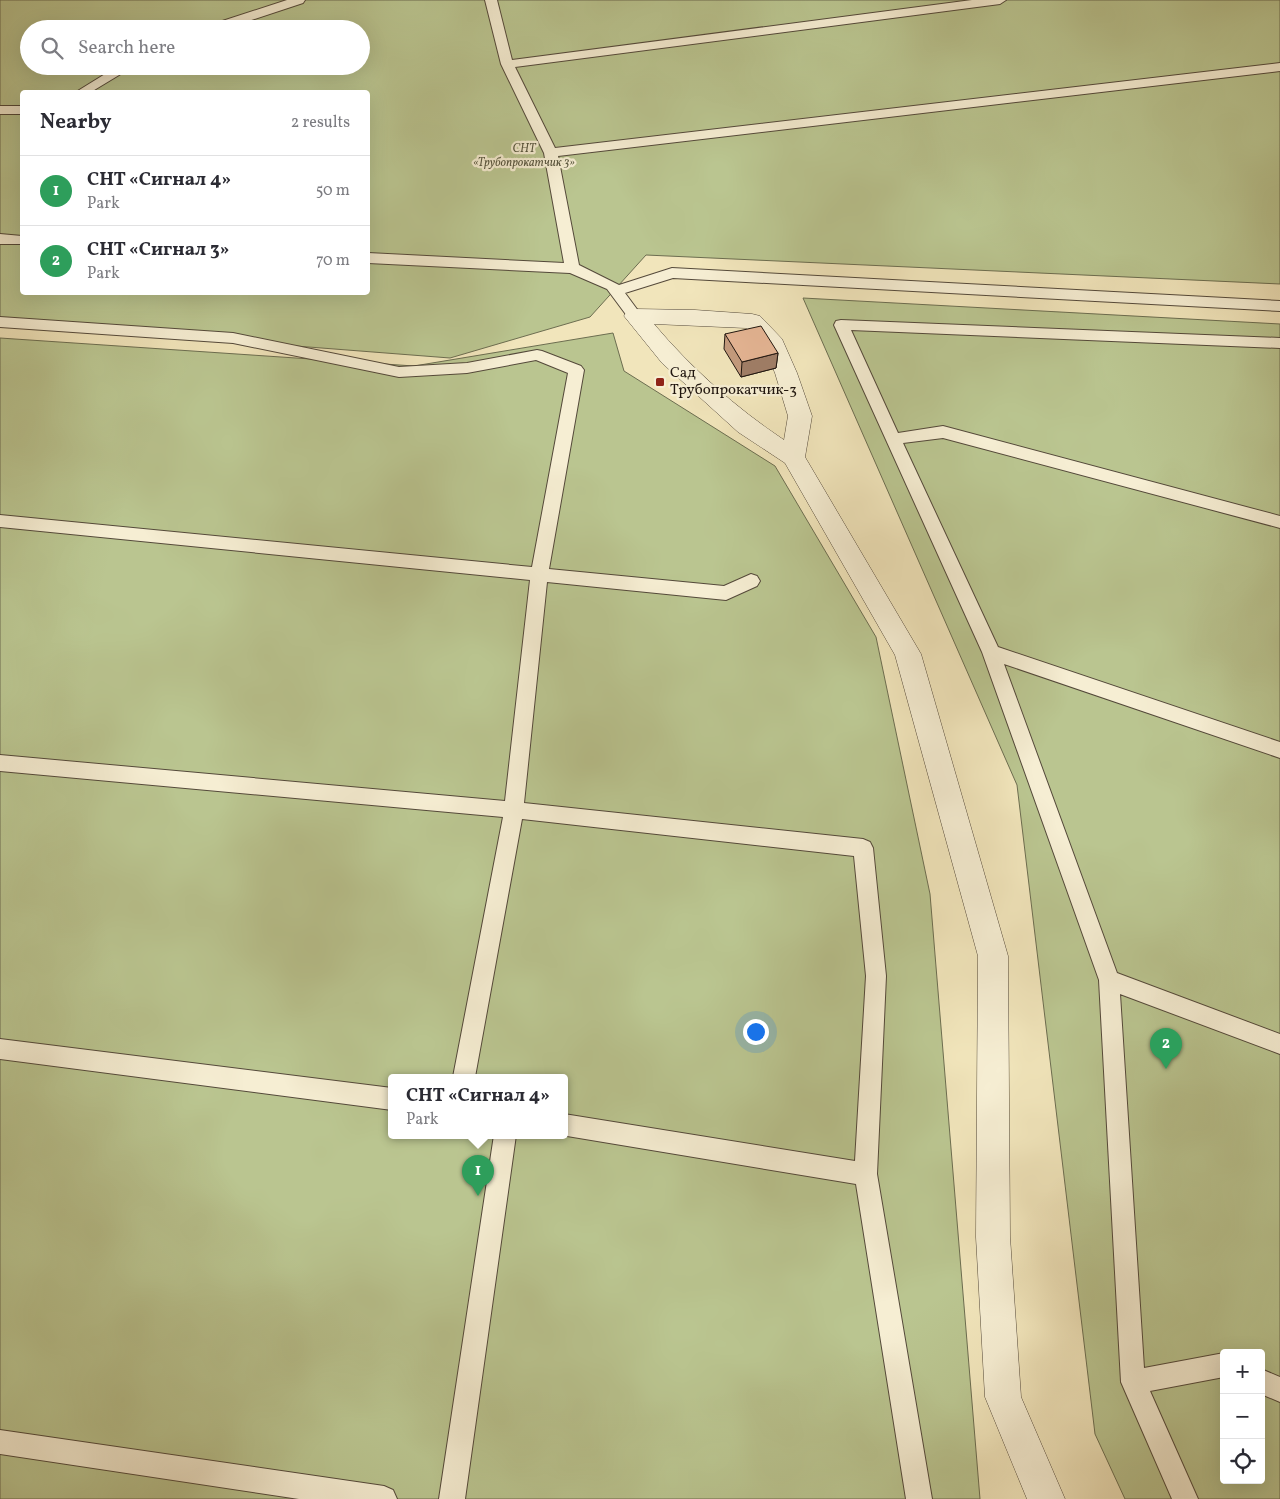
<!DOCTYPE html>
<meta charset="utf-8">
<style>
body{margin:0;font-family:Vollkorn,serif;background:#f7f7f7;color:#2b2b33}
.controls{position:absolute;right:15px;bottom:15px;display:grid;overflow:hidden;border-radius:5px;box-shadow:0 5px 20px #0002}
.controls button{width:45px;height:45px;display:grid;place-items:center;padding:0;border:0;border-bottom:1px solid #e1e1e2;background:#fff;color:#2b2b33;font:25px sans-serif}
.you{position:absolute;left:755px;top:1031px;width:18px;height:18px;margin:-12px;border:4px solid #fff;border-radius:50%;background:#1a73e8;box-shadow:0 0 0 8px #1a73e833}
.badge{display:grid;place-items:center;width:32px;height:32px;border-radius:50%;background:#d93025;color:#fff;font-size:16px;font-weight:700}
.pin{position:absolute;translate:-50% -41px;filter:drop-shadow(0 1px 2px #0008)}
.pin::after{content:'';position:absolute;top:26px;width:18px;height:15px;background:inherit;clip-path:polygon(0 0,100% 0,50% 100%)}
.popup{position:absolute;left:388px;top:1074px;width:180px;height:65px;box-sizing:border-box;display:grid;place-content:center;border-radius:5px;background:#fff;filter:drop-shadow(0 1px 4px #0005);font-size:16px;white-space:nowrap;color:#7c7c81}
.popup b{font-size:19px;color:#2b2b33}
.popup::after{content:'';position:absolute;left:50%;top:100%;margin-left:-10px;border:10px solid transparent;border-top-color:#fff}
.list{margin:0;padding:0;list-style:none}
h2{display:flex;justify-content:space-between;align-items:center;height:65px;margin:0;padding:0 20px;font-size:21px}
h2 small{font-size:16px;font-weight:400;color:#7c7c81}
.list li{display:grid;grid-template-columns:32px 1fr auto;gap:15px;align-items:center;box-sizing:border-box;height:70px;padding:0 20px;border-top:1px solid #e1e1e2}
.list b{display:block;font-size:19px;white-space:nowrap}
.list p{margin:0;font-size:16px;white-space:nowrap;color:#7c7c81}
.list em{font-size:16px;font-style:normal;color:#7c7c81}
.icon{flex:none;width:28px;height:28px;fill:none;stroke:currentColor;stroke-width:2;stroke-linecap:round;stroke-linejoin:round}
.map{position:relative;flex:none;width:1280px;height:1499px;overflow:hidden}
.search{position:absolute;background:#fff;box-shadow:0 5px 20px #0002;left:20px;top:20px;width:350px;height:55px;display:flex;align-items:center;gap:12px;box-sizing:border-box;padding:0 18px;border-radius:28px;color:#7c7c81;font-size:19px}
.panel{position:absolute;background:#fff;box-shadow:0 5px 20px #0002;left:20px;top:90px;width:350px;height:205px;border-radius:5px}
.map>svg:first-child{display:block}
.green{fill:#bac590;stroke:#6c6d50;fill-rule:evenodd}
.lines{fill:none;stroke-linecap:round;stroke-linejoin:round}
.lane-casing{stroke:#54493a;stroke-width:2}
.street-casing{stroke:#54493a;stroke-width:1}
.lane{fill:#f6eed3;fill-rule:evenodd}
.street{fill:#f6eed3;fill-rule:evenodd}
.wall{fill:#c49b7e;stroke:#1f150f}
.shaded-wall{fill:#a07e67;stroke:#1f150f}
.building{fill:#e4b493;stroke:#1f150f}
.poi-dot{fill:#8f2418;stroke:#f6eed3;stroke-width:2}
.labels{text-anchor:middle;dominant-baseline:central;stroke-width:4.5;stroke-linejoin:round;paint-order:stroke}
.far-park-label{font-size:12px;font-style:italic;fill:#55533c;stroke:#f6eed3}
.poi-label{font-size:15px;fill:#1f150f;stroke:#f6eed3;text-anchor:start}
</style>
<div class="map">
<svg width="1280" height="1499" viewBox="0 0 1280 1499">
<rect width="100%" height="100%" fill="#f1e5bb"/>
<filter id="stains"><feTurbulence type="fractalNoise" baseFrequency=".004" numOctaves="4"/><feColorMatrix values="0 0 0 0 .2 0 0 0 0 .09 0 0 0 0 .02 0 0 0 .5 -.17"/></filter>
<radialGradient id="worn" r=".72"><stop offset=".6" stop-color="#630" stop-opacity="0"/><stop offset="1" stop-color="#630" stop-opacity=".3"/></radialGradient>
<path class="green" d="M0 0H1280V284L646 255 590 317 450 358 0 323ZM29 29H361V66H29ZM22 92H368V292H22Z
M803 298 1280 324V1499H1125L1095 1434 1017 785ZM1224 1353H1261V1480H1224Z
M613 333 624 371 775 466 876 637 930 894 980 1499H0V338L414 366ZM392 1077H564V1135H392Z"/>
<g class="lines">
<defs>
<path id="lane" d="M287 0H305L303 3 224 29H205L207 26Z
M485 0H497L512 60 972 0H1006L1000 4 515 67 555 148 1280 63V71L558 156 579 265 619 285 672 268 1280 301V311L673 278 625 293 642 316 640 320H630L607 289 570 273 368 263V253L564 263 544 153 501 64Z
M118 66H134L91 92H76Z
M0 106H22V114H0Z
M0 234 22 236V244H0Z
M0 317 233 333 399 367 467 363 537 350 542 351 581 366 584 370 549 569 724 586 751 574 757 576 760 581 757 586 726 600 547 582 524 803 863 839 870 842 873 848 886 976 877 1174 932 1499H906L856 1184 561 1135H564V1114L855 1161 866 976 854 856 522 819 475 1077H453L503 817 0 771V755L505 801 530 580 0 527V515L532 567 568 373 536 360 467 373 399 377 233 343 0 327Z
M841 320 1280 338V348L851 330 898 433 943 426 1280 516V528L943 438 903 443 998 647 1280 742V758L1004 664 1117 973 1280 1034V1054L1120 994 1144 1368 1224 1353V1377L1150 1391 1198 1499H1172L1121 1382 1099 980 982 652 834 325 836 321Z
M0 1039 392 1088V1110L0 1059Z
M494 1135H516L465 1499H439Z
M1261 1369 1280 1377V1402L1261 1394Z
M0 1430 384 1486 393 1490 397 1499H299L0 1454Z"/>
<path id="street" d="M635 309 695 310 752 314 760 316 782 339 797 373 812 416 805 457 921 654 1008 956 1010 1237 1021 1397 1065 1499H1027L985 1397 976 1237 978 956 895 655 785 463 738 432 662 363 624 316 627 311ZM654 324 746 328 764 347 775 373 788 416 784 440C736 408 691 368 654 324Z"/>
</defs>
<use href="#lane" class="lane-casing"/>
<use href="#street" class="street-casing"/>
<use href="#lane" class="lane"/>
<use href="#street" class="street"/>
</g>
<path class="wall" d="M725 334 778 353 776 368 741 377 724 349Z"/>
<path class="shaded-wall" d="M778 353 776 368 741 377 742 362Z"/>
<path class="building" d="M761 326 778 353 742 362 725 334Z"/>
<rect class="poi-dot" x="655" y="377" width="10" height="10" rx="2.5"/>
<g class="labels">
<g class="far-park-label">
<text x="524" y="149">СНТ<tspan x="524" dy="14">«Трубопрокатчик 3»</tspan></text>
</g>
<g class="poi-label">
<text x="670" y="373">Сад<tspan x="670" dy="17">Трубопрокатчик-3</tspan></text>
</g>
</g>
<rect width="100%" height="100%" filter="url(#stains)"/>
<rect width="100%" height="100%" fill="url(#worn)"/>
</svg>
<div class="controls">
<button>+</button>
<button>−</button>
<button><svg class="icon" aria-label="locate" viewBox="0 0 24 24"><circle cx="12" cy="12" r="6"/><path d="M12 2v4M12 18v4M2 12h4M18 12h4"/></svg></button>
</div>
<div class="you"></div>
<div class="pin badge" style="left:478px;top:1196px;background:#2e9e5b">1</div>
<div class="popup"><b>СНТ «Сигнал 4»</b>Park</div>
<div class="pin badge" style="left:1166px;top:1069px;background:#2e9e5b">2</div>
<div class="search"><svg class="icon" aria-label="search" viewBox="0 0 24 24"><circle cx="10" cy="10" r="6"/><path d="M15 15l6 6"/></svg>Search here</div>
<section class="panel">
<h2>Nearby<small>2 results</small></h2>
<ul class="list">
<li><span class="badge" style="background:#2e9e5b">1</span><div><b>СНТ «Сигнал 4»</b><p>Park</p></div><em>50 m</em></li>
<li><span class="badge" style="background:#2e9e5b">2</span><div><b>СНТ «Сигнал 3»</b><p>Park</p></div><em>70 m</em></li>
</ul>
</section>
</div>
